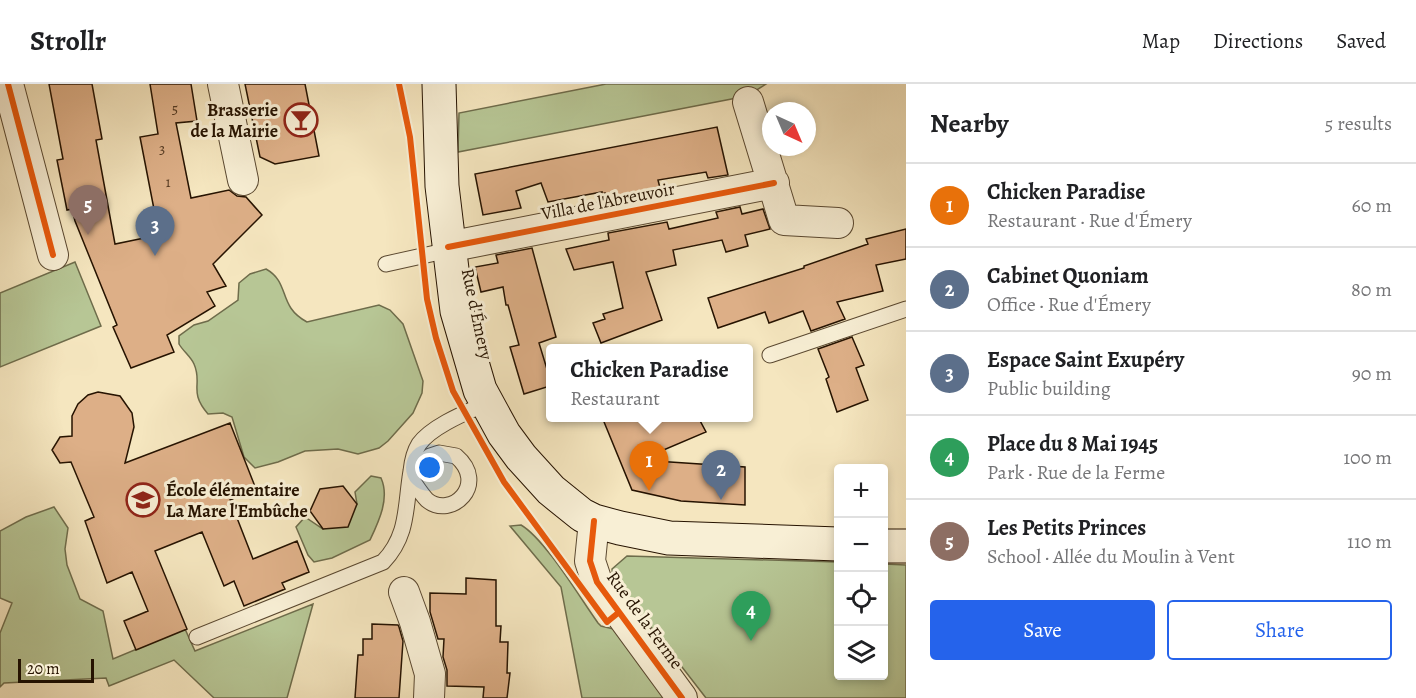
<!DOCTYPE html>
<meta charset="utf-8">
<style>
body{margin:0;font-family:Alegreya,serif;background:#f2f2f2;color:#202124}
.controls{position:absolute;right:18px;bottom:18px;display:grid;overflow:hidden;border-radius:6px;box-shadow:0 3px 9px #0003}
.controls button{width:54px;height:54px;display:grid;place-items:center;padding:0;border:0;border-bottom:2px solid #e0e0e0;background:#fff;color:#202124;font:30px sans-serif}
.compass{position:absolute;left:762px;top:18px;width:54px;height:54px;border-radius:50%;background:#fff;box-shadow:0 3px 9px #0003;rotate:136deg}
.scale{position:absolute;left:18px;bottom:15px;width:76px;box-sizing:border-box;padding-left:6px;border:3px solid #261301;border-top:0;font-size:16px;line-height:21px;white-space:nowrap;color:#261301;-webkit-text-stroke:4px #f8efd5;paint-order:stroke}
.you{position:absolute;left:430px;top:384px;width:21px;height:21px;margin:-15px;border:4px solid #fff;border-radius:50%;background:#1a73e8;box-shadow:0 0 0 9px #1a73e833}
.badge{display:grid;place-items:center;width:39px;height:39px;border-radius:50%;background:#2563eb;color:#fff;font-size:20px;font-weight:700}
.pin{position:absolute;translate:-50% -50px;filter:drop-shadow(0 2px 3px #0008)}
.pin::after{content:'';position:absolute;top:32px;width:21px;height:18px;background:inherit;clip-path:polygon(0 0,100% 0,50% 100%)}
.popup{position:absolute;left:546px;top:260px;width:207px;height:78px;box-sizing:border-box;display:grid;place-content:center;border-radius:6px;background:#fff;filter:drop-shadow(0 2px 4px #0005);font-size:20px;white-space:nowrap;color:#757577}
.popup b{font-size:22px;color:#202124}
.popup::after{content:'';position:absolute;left:50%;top:100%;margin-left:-12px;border:12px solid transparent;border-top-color:#fff}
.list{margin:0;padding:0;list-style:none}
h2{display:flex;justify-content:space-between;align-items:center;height:78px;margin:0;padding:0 24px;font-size:26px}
h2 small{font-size:20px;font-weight:400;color:#757577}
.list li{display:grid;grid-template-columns:39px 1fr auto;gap:18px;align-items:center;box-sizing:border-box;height:84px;padding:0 24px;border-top:2px solid #e0e0e0}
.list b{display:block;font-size:22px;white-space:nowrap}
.list p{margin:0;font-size:20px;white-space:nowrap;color:#757577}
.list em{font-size:20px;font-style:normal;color:#757577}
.actions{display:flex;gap:12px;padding:18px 24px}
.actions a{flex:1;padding:14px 0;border:2px solid #2563eb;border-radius:6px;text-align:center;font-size:21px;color:#2563eb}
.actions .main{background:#2563eb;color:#fff}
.icon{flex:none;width:33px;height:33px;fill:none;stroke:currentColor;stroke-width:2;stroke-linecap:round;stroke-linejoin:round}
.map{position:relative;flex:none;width:906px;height:614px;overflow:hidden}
header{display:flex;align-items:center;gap:36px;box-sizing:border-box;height:84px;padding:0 30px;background:#fff;border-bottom:2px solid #e0e0e0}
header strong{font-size:28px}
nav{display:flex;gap:33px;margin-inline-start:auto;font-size:21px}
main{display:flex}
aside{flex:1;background:#fff}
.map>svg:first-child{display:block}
.green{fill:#b7c695;stroke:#6e6c4b;stroke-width:1.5}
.building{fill:#ddaf87;stroke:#261301;stroke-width:1.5}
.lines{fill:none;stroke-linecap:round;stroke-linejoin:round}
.service-casing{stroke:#5a4830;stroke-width:17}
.minor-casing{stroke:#5a4830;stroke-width:32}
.secondary-casing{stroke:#261301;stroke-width:35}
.service{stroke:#f8efd5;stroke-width:15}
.minor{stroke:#f8efd5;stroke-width:30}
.secondary{stroke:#f8efd5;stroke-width:33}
.cycleway-casing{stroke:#f8efd5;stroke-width:10}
.cycleway{stroke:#e8590c;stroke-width:6}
.labels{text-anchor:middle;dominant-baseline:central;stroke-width:6;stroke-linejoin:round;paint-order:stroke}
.number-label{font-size:15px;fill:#543a22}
.poi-label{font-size:18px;font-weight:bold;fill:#261301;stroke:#f8efd5;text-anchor:end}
.street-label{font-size:18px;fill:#261301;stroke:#f8efd5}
</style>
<header>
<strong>Strollr</strong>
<nav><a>Map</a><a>Directions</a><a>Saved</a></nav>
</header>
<main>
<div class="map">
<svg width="906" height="614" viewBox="0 0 906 614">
<rect width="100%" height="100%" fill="#f5e6bf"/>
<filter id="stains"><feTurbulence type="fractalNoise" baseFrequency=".00333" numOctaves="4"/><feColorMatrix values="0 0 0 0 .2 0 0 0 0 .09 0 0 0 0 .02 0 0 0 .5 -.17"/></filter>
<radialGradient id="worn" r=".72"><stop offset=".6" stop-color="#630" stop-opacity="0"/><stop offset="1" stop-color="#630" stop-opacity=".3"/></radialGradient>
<path class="green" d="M606 0H766L747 12 458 68 459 29Z
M75 178 101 242 0 283V209Z
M266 185C291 199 277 222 307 238L379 221 390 226 403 240 423 297 422 309 413 329 388 357 379 364 358 370 338 365 305 367 278 378 255 384 244 373 232 333 223 329 208 330C188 307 203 300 194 280 191 273 183 267 179 260V252L194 241 208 237 238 216 239 199 250 190Z
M371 392 381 394C390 414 379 437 370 456L332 474 314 478 308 471 296 443 305 433 323 445 357 420 355 408Z
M54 423 68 444 65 465 67 481 80 515 103 527 113 575 185 545 195 567 313 520 287 614H214L174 576 109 602 106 594 4 599 0 603V549L12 519 0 514V447L26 433Z
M521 441C545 455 580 514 598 539L601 542 618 546 668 614H582L561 503 510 442Z
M627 472 838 478V592H884V480L906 481V614H706L613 494 612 485Z"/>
<path class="building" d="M49 0H92L102 55 96 56 115 160 159 151 140 53 158 50 150 0H191L197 37 176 39 191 114 229 106 237 112 246 113 262 131 213 180 226 202 207 208 215 222 167 251 174 268 131 284 113 243 117 241 75 137 72 125 67 126 57 76 63 75Z
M245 0H305L319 72 275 80 260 73Z
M717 43 728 91 708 94 706 88 658 96 660 104 606 114 605 109 602 110V108L548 118 541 99 516 107 521 124 483 131 475 90Z
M740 123 742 130 763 125 770 145 745 151 748 162 726 168 722 156 673 166 676 181 646 188 662 236 601 259 593 239 605 235 603 230 623 224 613 178 574 186 566 165 609 156 608 149 667 138 669 145 718 134 716 128Z
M906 145V175L876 181 883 207 837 218 845 235 811 247 803 227 769 239 765 228 718 244 708 214 804 184V182L868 160 866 155Z
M532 164 556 253 539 259 550 295V302L524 310 510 263 519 261 508 221H506L503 203 481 208 475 183 498 179 496 171Z
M852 253 864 281 856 284 868 316 837 328 826 295 829 293 818 265Z
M98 308 120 312 132 329 134 343 125 379 230 339 256 405 230 416 253 475 297 457 309 488 282 499 285 505 244 522 234 497 224 502 202 448 155 467 187 545 136 566 124 537 148 527 132 488 107 499 85 437 94 433 71 378 60 379 52 366 60 353 72 352V332L78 320 88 311Z
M602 333H698L706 348 640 376 745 383V421L681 417 632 406Z
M343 402 357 420 348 443 323 445 310 427 320 405Z
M466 494 496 496V542H501L500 558H508L507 589H510L507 614H483L484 603 447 602V586L443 573 444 555H438L430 528V509L466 510Z
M372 540 398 541 399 543 403 557 399 614H355L358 571H363V555H372Z"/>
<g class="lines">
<defs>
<path id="service" d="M386 180 449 166
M770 271 906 225
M439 369 456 372C489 400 451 436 427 416 421 410 415 400 410 393L430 372Z
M197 553 383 478C409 451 405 422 411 387 412 377 414 368 419 360 432 342 467 328 487 319"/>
<path id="minor" d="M8 0 53 171
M223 0 243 96
M748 18 784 136 838 139
M448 163 774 99
M594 437 590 477 597 498 682 614
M404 508 415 538 430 590 429 614"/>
<path id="secondary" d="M439 0 442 102 457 227 480 306 504 350 521 373 551 406 582 431 594 437 620 444 669 454 838 460
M884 462H906"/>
</defs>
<use href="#service" class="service-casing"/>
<use href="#minor" class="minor-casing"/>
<use href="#secondary" class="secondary-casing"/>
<use href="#service" class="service"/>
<use href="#minor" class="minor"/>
<use href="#secondary" class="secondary"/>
<defs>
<path id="cycleway" d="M8 0 53 171
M399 0 410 53 427 215 436 254 453 307 504 398 607 538 618 529
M448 163 774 99
M594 437 590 477 597 498 682 614"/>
</defs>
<use href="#cycleway" class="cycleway-casing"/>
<use href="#cycleway" class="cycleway"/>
</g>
<defs>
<symbol id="bar-ring" viewBox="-11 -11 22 22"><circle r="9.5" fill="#f8efd5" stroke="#8f2418" stroke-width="1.5"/><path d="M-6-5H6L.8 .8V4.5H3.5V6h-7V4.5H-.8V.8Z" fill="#8f2418"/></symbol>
<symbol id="school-ring" viewBox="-11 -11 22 22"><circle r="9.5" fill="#f8efd5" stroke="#8f2418" stroke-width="1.5"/><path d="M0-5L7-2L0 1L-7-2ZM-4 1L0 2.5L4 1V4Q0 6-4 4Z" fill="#8f2418"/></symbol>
</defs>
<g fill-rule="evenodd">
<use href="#bar-ring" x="282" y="17" width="38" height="38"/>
<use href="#school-ring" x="124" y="397" width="38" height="38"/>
</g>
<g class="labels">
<g class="number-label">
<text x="175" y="25">5</text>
<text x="162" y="65">3</text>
<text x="168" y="98">1</text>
</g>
<g class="poi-label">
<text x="278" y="26">Brasserie<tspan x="278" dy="21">de la Mairie</tspan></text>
<text x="166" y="406" text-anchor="start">École élémentaire<tspan x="166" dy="21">La Mare l'Embûche</tspan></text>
</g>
<g class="street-label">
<text transform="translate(608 117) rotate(-11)">Villa de l'Abreuvoir</text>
<text transform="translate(477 230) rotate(78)">Rue d'Émery</text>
<text transform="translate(645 536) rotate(54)">Rue de la Ferme</text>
</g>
</g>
<rect width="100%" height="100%" filter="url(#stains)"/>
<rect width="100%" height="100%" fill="url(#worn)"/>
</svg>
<div class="controls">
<button>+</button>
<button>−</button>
<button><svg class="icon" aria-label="locate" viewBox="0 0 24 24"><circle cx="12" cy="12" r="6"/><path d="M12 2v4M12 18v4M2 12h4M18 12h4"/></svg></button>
<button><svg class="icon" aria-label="layers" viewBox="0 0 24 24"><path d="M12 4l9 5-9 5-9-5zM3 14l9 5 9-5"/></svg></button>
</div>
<svg class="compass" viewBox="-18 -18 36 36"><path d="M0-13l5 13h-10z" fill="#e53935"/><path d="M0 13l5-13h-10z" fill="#757577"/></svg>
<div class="scale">20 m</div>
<div class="you"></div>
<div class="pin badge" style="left:649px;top:407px;background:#e8710a">1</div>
<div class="popup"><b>Chicken Paradise</b>Restaurant</div>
<div class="pin badge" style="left:721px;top:416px;background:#5c6f8a">2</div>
<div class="pin badge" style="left:155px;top:172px;background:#5c6f8a">3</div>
<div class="pin badge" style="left:751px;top:557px;background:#2e9e5b">4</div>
<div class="pin badge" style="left:88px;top:151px;background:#8d6e63">5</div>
</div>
<aside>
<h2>Nearby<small>5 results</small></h2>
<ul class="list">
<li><span class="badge" style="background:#e8710a">1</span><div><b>Chicken Paradise</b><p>Restaurant · Rue d'Émery</p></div><em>60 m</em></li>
<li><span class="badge" style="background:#5c6f8a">2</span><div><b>Cabinet Quoniam</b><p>Office · Rue d'Émery</p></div><em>80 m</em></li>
<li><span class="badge" style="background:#5c6f8a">3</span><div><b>Espace Saint Exupéry</b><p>Public building</p></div><em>90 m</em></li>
<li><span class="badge" style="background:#2e9e5b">4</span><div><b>Place du 8 Mai 1945</b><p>Park · Rue de la Ferme</p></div><em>100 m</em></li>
<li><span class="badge" style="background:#8d6e63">5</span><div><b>Les Petits Princes</b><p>School · Allée du Moulin à Vent</p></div><em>110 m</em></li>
</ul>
<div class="actions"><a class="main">Save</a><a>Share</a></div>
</aside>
</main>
